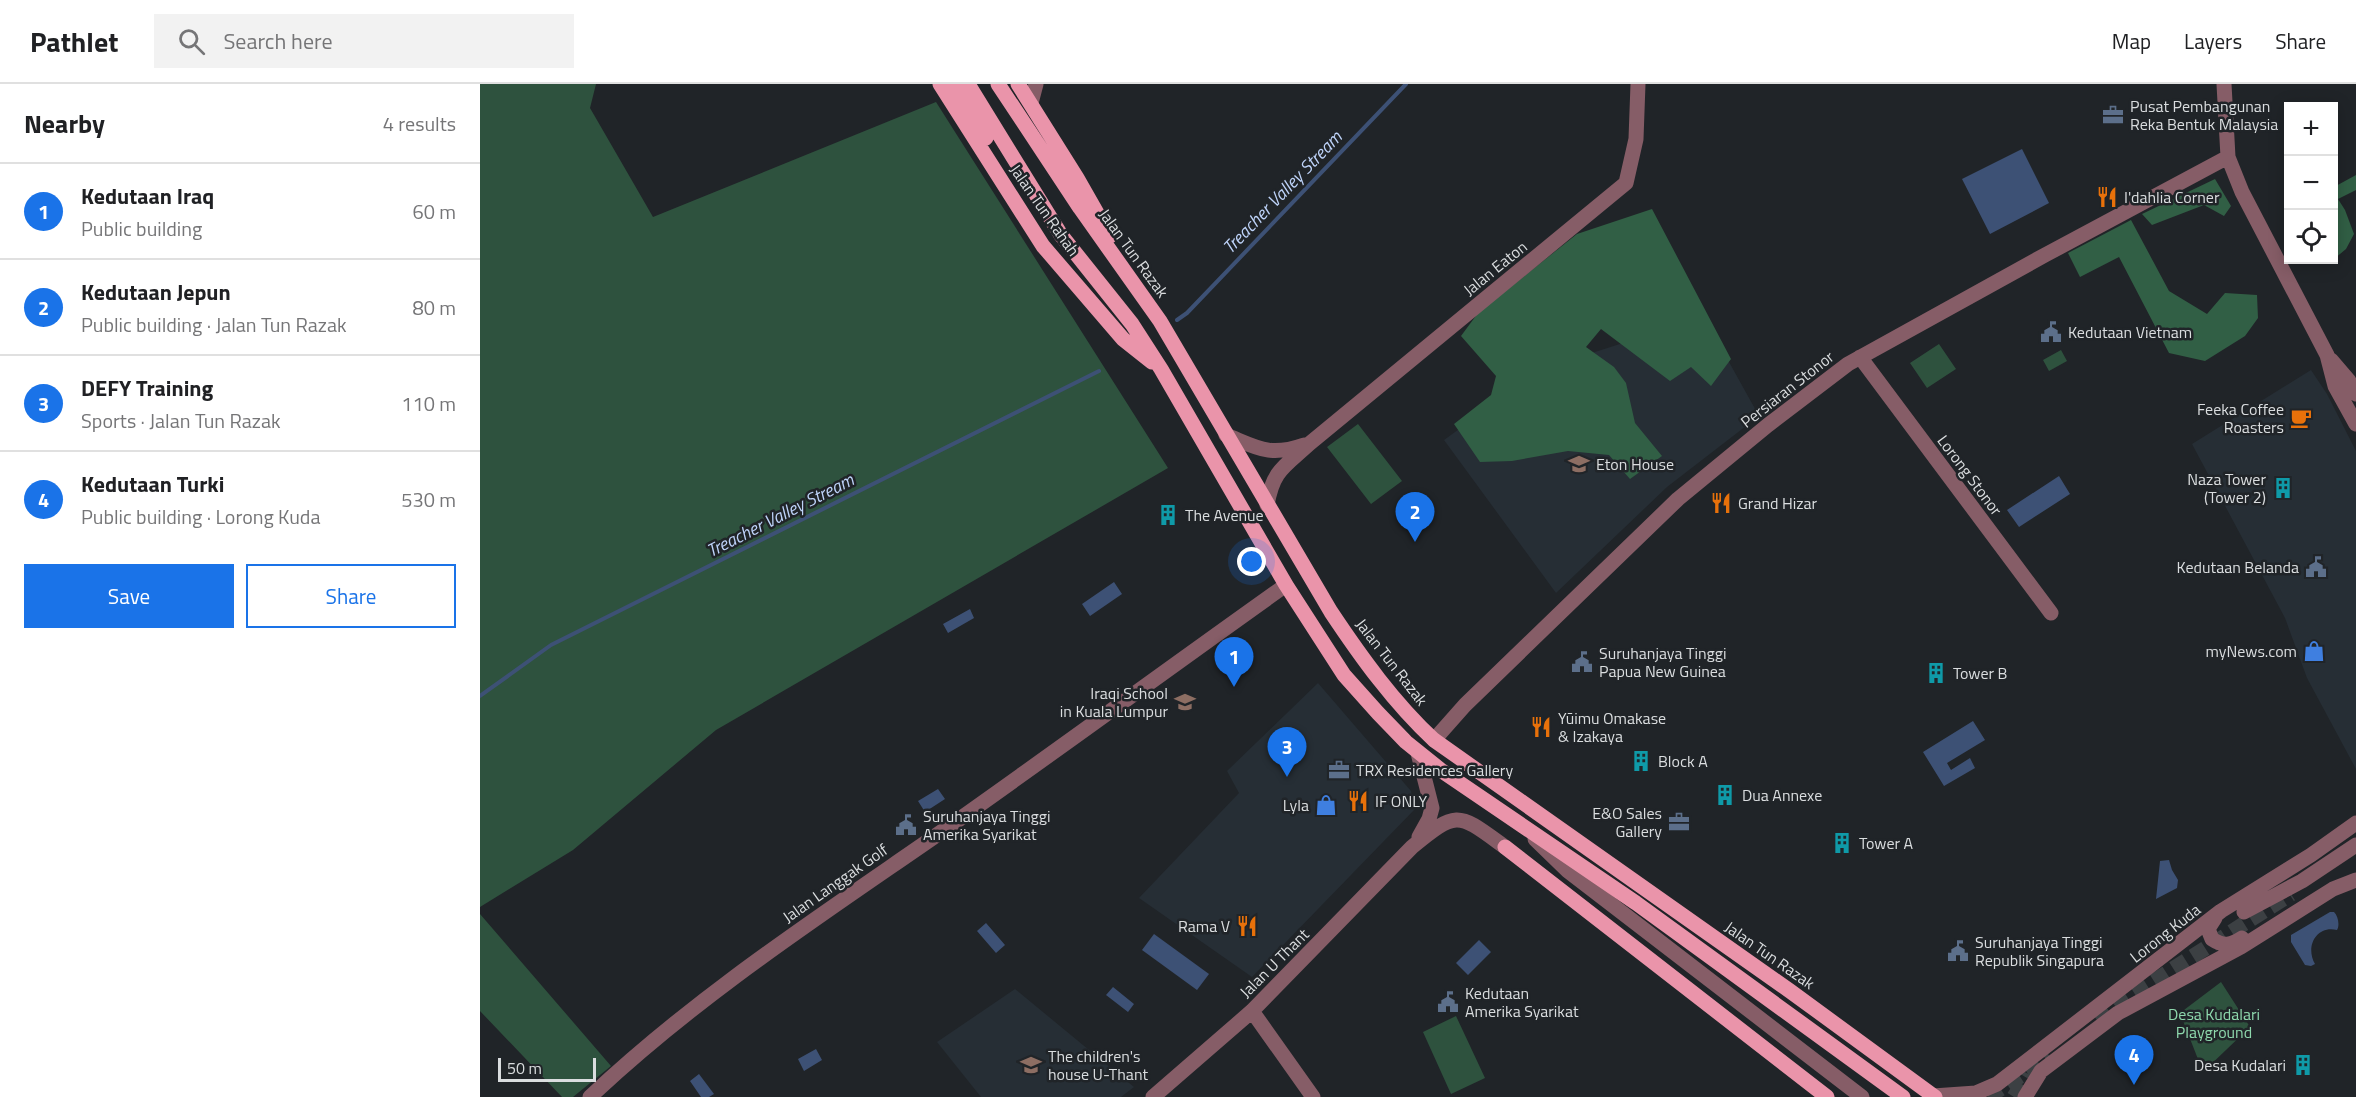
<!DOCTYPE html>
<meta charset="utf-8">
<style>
body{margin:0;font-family:"Titillium Web",sans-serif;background:#f2f2f2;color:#202124}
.controls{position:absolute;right:18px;top:18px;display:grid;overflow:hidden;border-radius:0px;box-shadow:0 3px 15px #0003}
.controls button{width:54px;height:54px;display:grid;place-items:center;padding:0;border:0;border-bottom:2px solid #e0e0e0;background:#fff;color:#202124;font:30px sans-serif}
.scale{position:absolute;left:18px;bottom:15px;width:98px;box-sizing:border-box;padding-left:6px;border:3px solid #dadddf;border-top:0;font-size:16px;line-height:21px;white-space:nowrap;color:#dadddf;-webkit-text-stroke:4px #202428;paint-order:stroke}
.you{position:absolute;left:772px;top:478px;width:21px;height:21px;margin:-15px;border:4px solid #fff;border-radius:50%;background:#1a73e8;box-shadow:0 0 0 9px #1a73e833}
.badge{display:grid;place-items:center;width:39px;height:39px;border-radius:50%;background:#1a73e8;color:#fff;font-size:20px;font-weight:700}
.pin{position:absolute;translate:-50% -50px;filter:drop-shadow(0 2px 3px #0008)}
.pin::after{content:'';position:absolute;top:32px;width:21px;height:18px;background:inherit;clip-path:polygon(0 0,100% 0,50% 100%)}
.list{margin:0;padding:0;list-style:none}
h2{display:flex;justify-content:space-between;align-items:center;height:78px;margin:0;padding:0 24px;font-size:26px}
h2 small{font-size:20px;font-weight:400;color:#757577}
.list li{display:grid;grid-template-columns:39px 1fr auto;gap:18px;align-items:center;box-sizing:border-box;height:96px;padding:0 24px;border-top:2px solid #e0e0e0}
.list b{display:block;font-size:22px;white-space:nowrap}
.list p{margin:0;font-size:20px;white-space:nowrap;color:#757577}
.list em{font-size:20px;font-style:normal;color:#757577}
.actions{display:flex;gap:12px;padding:18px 24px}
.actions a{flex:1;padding:14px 0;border:2px solid #1a73e8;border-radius:0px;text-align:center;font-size:21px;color:#1a73e8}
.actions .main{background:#1a73e8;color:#fff}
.icon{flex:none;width:33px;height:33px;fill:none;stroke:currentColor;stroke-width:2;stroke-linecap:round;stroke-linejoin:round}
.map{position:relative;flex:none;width:1876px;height:1013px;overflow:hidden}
header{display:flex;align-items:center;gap:36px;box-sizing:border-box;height:84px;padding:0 30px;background:#fff;border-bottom:2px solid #e0e0e0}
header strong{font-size:28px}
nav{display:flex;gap:33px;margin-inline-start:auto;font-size:21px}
.search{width:420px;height:54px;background:#f2f2f2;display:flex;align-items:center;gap:15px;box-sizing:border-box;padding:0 21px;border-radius:0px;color:#757577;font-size:22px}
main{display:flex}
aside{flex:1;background:#fff}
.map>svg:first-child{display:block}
.built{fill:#262e35}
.green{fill:#2e523e}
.forest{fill:#315f45}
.water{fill:#3d5175}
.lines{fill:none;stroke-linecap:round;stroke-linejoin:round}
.stream{stroke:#3d5175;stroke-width:4}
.minor-tunnel{stroke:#3c4043;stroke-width:15;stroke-dasharray:15 8;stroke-linecap:butt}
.minor{stroke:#865d67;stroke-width:15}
.major{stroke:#ea94aa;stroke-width:15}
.labels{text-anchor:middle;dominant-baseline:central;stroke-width:5;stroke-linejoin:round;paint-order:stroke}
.poi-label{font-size:16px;fill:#dadddf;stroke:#202428;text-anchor:start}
.street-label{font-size:16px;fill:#dadddf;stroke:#202428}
.park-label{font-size:16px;fill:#8ed8ad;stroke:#202428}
.water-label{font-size:18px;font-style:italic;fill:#bed3f9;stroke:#202428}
</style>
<header>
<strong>Pathlet</strong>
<div class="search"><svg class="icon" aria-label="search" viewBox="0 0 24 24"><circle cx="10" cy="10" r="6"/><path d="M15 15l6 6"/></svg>Search here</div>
<nav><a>Map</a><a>Layers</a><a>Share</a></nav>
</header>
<main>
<aside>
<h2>Nearby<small>4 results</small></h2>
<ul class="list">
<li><span class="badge">1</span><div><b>Kedutaan Iraq</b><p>Public building</p></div><em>60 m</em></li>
<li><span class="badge">2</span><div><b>Kedutaan Jepun</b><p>Public building · Jalan Tun Razak</p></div><em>80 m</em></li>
<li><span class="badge">3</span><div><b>DEFY Training</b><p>Sports · Jalan Tun Razak</p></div><em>110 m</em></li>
<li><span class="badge">4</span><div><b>Kedutaan Turki</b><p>Public building · Lorong Kuda</p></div><em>530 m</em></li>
</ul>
<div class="actions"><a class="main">Save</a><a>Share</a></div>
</aside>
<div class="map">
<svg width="1876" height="1013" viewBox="0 0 1876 1013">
<rect width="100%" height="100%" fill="#202428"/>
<path class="built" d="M1224 233 1279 332 1187 403 1076 509 964 356 1062 285Z
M1831 286 1847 310 1876 367V685L1827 594 1805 534 1712 360Z
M838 599 931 707 935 725 772 893 659 814 759 709 747 687Z
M535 905 654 1003 641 1013H501L457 958Z"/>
<path class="green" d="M0 0H116L110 24 173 133 456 18 688 384 236 646 93 766 0 823Z
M1459 260 1476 285 1447 304 1430 279Z
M1581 266 1587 277 1569 287 1563 276Z
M878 340 922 397 891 420 847 363Z
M0 830 131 982 93 1013H82L0 927Z
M1741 898 1770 943 1723 988 1700 929Z
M976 932 1005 994 971 1010 943 948Z"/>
<path class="forest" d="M1876 91V106L1858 115 1865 126 1874 150 1866 165 1854 175V103Z
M1735 95 1751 122 1744 132 1724 121 1672 141 1662 130Z
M1172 125 1251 275 1231 302 1211 283 1190 297 1121 245 1106 263 1134 283 1146 299 1155 339 1182 372 1150 395 1129 371 1088 367 1032 377 1000 378 974 340 1011 311 1016 292 981 252 998 229 1097 150Z
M1651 136 1689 207 1727 230 1745 209 1777 211 1778 234 1765 252 1725 277 1689 269 1639 173 1600 193 1588 169Z"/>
<path class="water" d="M1542 65 1569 119 1510 150 1482 95Z
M1579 392 1590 410 1539 443 1527 426Z
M634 498 642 510 610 532 602 520Z
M490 525 494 534 468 549 463 540Z
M1493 637 1505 656 1467 679 1471 686 1490 674 1495 684 1464 702 1443 668Z
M458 705 465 715 445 728 438 717Z
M1689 776 1692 786 1698 796 1697 804 1676 815 1680 777Z
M1850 828H1854C1858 832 1860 841 1857 846 1836 841 1825 863 1835 880L1831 882 1825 881 1811 858V851Z
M506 839 525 861 516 869 497 847Z
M674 850 729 890 717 906 662 866Z
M999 856 1011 868 988 891 976 879Z
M633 903 654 920 648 928 626 911Z
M336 965 342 976 324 987 318 975Z
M219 990 234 1010 229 1013H221L210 997Z"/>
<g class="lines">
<path class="stream" d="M697 236 707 229 926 0
M0 612 71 561 619 287"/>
<path class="minor-tunnel" d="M1617 936 1636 921 1811 810
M1508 1013 1570 973
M1534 1013 1548 990"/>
<path class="minor" d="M1744 0 1748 73 1762 108 1847 271 1855 302 1876 340
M551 19 556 0
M1380 273 1571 529
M1851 276 1869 297 1876 310
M746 351C778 364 789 373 824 361
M787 421C793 386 804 383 829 360L1146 99 1156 55 1158 0
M954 656 985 621 1198 415 1288 341 1368 280 1565 171 1748 73
M938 669 952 724 949 735 939 753
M1055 755 1088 787 1382 1013
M1764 828 1822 797 1876 761
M1735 834 1728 845 1732 855C1744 863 1751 861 1762 854
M772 927 833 1013
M1453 1012 1496 1009 1517 1000 1741 827 1831 771 1876 739
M110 1013C218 911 343 830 464 746 579 665 692 582 806 501
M673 1013 772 927 932 763C978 725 978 729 1025 763
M1545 1013 1561 987 1638 929 1761 863 1853 805 1876 796"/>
<path class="major" d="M460 0 563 162 643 255 672 278
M474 0 506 54
M488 0 581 151 652 240 681 285 806 501 864 591 898 629 926 658 962 687 1156 819 1423 1013
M518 0 600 124 680 237 851 528C881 573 914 619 954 656L1310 907 1455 1013
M538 0 597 94 630 152
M1025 763 1347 1013"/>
</g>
<defs>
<symbol id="office-bare" viewBox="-9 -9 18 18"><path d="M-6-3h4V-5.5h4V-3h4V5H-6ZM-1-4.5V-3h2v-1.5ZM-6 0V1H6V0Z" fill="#5c6f8a" stroke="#202428" stroke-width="2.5" paint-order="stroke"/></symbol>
<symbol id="restaurant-bare" viewBox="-9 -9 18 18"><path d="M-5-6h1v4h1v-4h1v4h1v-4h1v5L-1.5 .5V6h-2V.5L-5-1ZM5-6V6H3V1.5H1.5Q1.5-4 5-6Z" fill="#e8710a" stroke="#202428" stroke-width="2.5" paint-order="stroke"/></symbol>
<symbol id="civic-bare" viewBox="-9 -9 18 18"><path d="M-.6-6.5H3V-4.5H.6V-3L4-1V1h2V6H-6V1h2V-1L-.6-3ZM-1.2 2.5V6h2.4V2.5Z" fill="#5c6f8a" stroke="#202428" stroke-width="2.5" paint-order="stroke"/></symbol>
<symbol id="cafe-bare" viewBox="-9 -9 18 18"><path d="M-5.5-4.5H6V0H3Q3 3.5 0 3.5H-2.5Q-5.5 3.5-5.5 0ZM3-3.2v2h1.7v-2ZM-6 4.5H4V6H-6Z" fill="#e8710a" stroke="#202428" stroke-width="2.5" paint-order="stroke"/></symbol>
<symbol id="school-bare" viewBox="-9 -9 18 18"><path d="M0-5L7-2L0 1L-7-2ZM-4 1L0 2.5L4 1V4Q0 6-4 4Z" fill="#8d6e63" stroke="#202428" stroke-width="2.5" paint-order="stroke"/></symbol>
<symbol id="building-bare" viewBox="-9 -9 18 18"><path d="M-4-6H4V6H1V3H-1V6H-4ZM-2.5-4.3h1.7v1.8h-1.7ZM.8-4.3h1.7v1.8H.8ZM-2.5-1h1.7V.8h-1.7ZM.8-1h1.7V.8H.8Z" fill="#0f9aa8" stroke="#202428" stroke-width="2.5" paint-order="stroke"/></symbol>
<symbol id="shop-bare" viewBox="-9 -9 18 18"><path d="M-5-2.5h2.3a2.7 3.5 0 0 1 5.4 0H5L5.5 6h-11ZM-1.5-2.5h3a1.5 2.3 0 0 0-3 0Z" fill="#3f7fe0" stroke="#202428" stroke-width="2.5" paint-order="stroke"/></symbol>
</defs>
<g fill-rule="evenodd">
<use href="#office-bare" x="1618" y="16" width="30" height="30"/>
<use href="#restaurant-bare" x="1612" y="98" width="30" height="30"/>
<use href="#civic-bare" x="1556" y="233" width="30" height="30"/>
<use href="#cafe-bare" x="1806" y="319" width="30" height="30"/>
<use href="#school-bare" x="1084" y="365" width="30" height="30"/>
<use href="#building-bare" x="1788" y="389" width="30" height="30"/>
<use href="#restaurant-bare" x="1226" y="404" width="30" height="30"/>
<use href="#building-bare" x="673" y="416" width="30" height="30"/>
<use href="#civic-bare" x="1821" y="468" width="30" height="30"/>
<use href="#shop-bare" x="1819" y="552" width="30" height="30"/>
<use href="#civic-bare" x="1087" y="563" width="30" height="30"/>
<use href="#building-bare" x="1441" y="574" width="30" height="30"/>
<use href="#school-bare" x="690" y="603" width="30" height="30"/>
<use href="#restaurant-bare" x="1046" y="628" width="30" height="30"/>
<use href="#building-bare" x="1146" y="662" width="30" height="30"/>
<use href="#office-bare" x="844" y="671" width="30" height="30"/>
<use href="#building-bare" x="1230" y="696" width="30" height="30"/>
<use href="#restaurant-bare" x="863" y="702" width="30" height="30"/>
<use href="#shop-bare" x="831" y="706" width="30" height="30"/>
<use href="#office-bare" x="1184" y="723" width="30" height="30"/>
<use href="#civic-bare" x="411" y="726" width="30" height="30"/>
<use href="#building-bare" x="1347" y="744" width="30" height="30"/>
<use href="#restaurant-bare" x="752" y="827" width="30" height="30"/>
<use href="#civic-bare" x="1463" y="852" width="30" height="30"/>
<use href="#civic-bare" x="953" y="903" width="30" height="30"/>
<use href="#school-bare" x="536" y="966" width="30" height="30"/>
<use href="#building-bare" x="1808" y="966" width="30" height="30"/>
</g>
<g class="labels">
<g class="poi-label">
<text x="1650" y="22">Pusat Pembangunan<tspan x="1650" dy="18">Reka Bentuk Malaysia</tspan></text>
<text x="1644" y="113">I'dahlia Corner</text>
<text x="1588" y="248">Kedutaan Vietnam</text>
<text x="1804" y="325" text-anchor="end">Feeka Coffee<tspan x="1804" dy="18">Roasters</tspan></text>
<text x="1116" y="380">Eton House</text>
<text x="1786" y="395" text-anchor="end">Naza Tower<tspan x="1786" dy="18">(Tower 2)</tspan></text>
<text x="1258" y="419">Grand Hizar</text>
<text x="705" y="431">The Avenue</text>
<text x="1819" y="483" text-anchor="end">Kedutaan Belanda</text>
<text x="1817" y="567" text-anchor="end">myNews.com</text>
<text x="1119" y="569">Suruhanjaya Tinggi<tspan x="1119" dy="18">Papua New Guinea</tspan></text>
<text x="1473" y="589">Tower B</text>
<text x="688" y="609" text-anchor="end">Iraqi School<tspan x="688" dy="18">in Kuala Lumpur</tspan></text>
<text x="1078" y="634">Yūimu Omakase<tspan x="1078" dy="18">&amp; Izakaya</tspan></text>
<text x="1178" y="677">Block A</text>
<text x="876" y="686">TRX Residences Gallery</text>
<text x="1262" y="711">Dua Annexe</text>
<text x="895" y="717">IF ONLY</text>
<text x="829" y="721" text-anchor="end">Lyla</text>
<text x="1182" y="729" text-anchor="end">E&amp;O Sales<tspan x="1182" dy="18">Gallery</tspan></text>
<text x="443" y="732">Suruhanjaya Tinggi<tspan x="443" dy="18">Amerika Syarikat</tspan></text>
<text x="1379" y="759">Tower A</text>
<text x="750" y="842" text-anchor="end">Rama V</text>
<text x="1495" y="858">Suruhanjaya Tinggi<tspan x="1495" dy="18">Republik Singapura</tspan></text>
<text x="985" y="909">Kedutaan<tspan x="985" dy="18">Amerika Syarikat</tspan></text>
<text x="568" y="972">The children's<tspan x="568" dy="18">house U-Thant</tspan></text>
<text x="1806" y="981" text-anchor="end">Desa Kudalari</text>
</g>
<g class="street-label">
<text transform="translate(565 126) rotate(55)">Jalan Tun Rahah</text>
<text transform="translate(654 169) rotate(54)">Jalan Tun Razak</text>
<text transform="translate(1015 184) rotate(-39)">Jalan Eaton</text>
<text transform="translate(1307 305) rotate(-38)">Persiaran Stonor</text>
<text transform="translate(1490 391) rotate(53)">Lorong Stonor</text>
<text transform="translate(912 578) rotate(52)">Jalan Tun Razak</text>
<text transform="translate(355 799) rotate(-35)">Jalan Langgak Golf</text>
<text transform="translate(1685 849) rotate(-38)">Lorong Kuda</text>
<text transform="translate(1290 871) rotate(35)">Jalan Tun Razak</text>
<text transform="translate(794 879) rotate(-45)">Jalan U Thant</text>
</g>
<g class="park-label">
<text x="1734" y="930">Desa Kudalari<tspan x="1734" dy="18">Playground</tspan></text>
</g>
<g class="water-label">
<text transform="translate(802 108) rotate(-46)">Treacher Valley Stream</text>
<text transform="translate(300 431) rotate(-27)">Treacher Valley Stream</text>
</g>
</g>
</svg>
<div class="controls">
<button>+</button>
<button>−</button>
<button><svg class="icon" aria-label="locate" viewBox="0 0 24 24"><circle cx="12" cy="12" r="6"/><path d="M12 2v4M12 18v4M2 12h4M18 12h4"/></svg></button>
</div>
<div class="scale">50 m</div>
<div class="you"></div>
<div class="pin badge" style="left:754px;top:603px">1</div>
<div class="pin badge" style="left:935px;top:458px">2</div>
<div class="pin badge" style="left:807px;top:693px">3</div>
<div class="pin badge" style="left:1654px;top:1001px">4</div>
</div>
</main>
